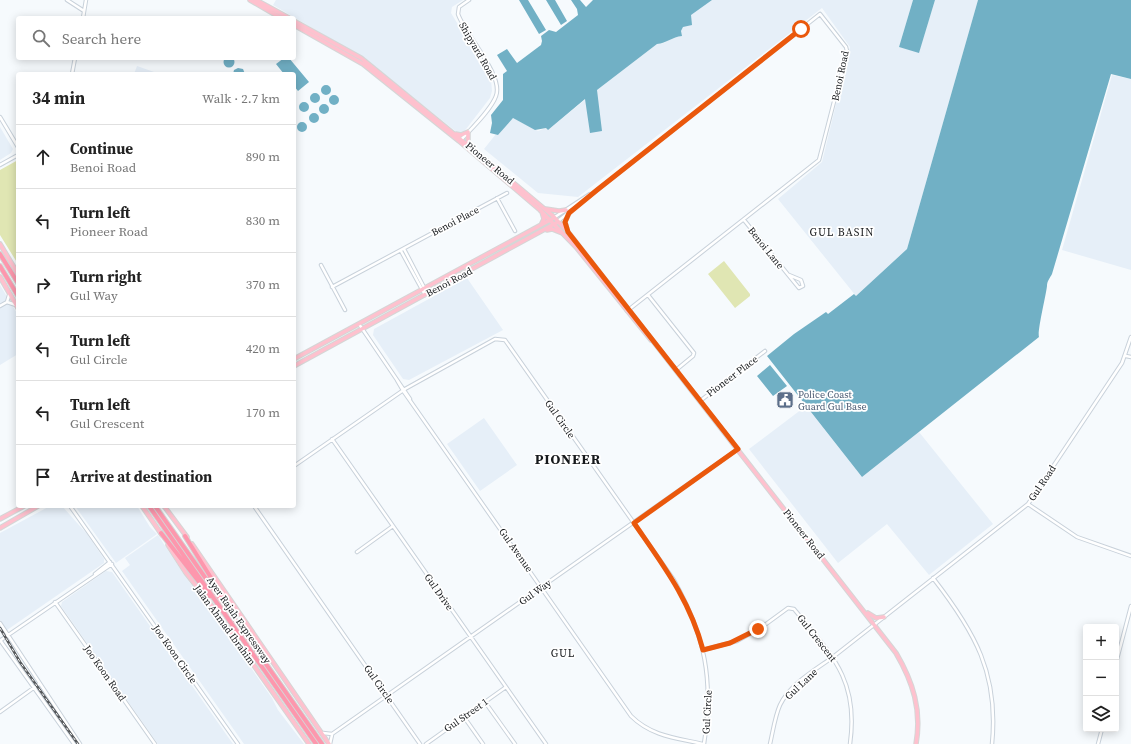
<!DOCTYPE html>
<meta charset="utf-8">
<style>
body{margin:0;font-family:"Source Serif 4",serif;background:#f2f2f2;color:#222}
.controls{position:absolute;right:12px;bottom:12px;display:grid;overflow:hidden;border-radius:4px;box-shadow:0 2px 10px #0003}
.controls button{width:36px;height:36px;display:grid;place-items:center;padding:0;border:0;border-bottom:1px solid #e0e0e0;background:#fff;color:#222;font:20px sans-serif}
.stop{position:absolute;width:12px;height:12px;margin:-9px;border:3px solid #ea580c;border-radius:50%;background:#fff}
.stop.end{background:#ea580c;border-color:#fff;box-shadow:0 1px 4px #0008}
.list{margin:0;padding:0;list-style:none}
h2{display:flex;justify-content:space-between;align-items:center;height:52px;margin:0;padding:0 16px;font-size:17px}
h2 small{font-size:13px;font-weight:400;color:#767676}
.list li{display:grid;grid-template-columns:26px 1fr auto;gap:12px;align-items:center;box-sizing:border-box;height:64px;padding:0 16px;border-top:1px solid #e0e0e0}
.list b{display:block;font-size:15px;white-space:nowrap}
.list p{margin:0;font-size:13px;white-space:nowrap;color:#767676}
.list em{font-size:13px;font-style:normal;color:#767676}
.icon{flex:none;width:22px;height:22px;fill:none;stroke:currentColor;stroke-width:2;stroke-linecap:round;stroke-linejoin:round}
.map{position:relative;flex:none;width:1131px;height:744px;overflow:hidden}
.search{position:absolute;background:#fff;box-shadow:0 2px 10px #0003;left:16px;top:16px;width:280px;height:44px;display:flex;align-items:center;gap:10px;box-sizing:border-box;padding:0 14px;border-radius:4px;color:#767676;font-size:15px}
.panel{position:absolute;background:#fff;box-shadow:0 2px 10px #0003;left:16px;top:72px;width:280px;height:436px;border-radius:4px}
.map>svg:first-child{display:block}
.built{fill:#e6eff8}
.green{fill:#e0e6b3}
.water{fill:#71b0c5}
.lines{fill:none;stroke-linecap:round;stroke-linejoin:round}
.minor-casing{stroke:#c8d1da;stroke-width:4.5}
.major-casing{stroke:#d5d6d6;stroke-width:5.5}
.highway-casing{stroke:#d5d6d6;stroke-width:6}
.minor{stroke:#fff;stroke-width:2.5}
.major{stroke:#fec1ce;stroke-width:3.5}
.highway{stroke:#fd97ad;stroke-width:4}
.rail-casing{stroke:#54575a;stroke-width:2.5}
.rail{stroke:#fff;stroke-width:1;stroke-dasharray:3;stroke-linecap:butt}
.route{stroke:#ea580c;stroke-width:5}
.labels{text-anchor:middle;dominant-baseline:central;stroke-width:3.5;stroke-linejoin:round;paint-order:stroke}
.street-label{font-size:10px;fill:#16191c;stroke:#fff}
.service-label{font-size:10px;fill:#4e5e75;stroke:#fff;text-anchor:start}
.neighbourhood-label{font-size:11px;letter-spacing:1px;fill:#16191c;stroke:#fff}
.district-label{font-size:14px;font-weight:bold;letter-spacing:1px;fill:#16191c;stroke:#fff}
</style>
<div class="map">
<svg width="1131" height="744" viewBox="0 0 1131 744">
<rect width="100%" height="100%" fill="#f6fafd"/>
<path class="built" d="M276 0H463L452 7 451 13 491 79 492 91 490 98 463 133H458L362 57 273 5Z
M710 0H913L899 47 919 52 935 0H978L907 249 856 296 778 199 822 162 850 47 822 8 578 197 538 193 484 149 496 134 498 135 513 118 538 131 546 128 548 130 597 90 657 44 664 43 674 37 681 31 690 15Z
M137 66 157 73 134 74Z
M1112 75 1131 79V270L1062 250Z
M0 127 13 149 11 153 0 160Z
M467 278 503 330 409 380 403 379 373 335 374 329Z
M0 285 18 315V354L0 365Z
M806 406 862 477 919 432 993 524 929 575 887 524 838 563 749 449Z
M484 418 517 465 480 491 447 444Z
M50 506H62L87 534 104 559V563L7 630 0 620V533Z
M75 506H137L150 527 157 534 116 563Z
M158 535 184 575 214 615 272 698 278 710 304 744H244L122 571 130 565 125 558Z
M106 571 112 572 233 744H158L61 606 62 602Z"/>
<path class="green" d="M18 160V264L0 235V170Z
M724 261 750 294V296L735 308 708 274Z"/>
<path class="water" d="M519 0H528L546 30 539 34Z
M546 0H555L567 21 561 25Z
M571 0H580L586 7 593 0H712L691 15 692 25 683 27 681 31 682 36C672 37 667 43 657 44L597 90 602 131 590 133 585 99 548 130 546 128 535 130 513 118 498 135 490 133 492 123 491 115 503 100V74L507 71 497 55 507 49 517 63 541 45 542 41 541 36 549 30 556 32 578 15 577 9Z
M913 0H935L919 53 899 47Z
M978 0H1131V79L1111 74 1052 274C1050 278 1047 281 1047 286 1046 295 1037 332 1039 337L862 477 767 356 794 334 826 312 828 314 854 294 856 296 907 249Z
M223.5 62a5.5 5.5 0 1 1 11 0a5.5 5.5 0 1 1-11 0Z
M284 58H289L309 82 298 91 294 86V74H284L276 64Z
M238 68 243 69 245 74H233L234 70Z
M321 90a5 5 0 1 1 10 0a5 5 0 1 1-10 0Z
M310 98a5 5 0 1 1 10 0a5 5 0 1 1-10 0Z
M329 100a5 5 0 1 1 10 0a5 5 0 1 1-10 0Z
M299 107a5 5 0 1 1 10 0a5 5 0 1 1-10 0Z
M319 109a5 5 0 1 1 10 0a5 5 0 1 1-10 0Z
M309 118a5 5 0 1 1 10 0a5 5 0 1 1-10 0Z
M297 127a5 5 0 1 1 10 0a5 5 0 1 1-10 0Z
M770 365 787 386 773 396 757 376Z"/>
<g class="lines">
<defs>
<path id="minor" d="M67 0 84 11
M83 18 86 0
M72 74 75 58
M0 117 18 147
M461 140C471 129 491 110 496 96 504 75 465 35 458 14L459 7 469 0
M0 165 18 155
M497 198 515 231
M555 217 590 194
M744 220C762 242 780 265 799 288L803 286 801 280 789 275
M558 221 820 14 846 47 847 51 819 160 627 311
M404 249 427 293
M401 251 425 295
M321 265 345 310
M332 287 507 193
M648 295 694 353 693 356 676 370
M7 302 16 305
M0 306 7 302 9 295
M359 324 410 399
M1126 356 1131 357
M397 380 404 392 631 716C651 736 676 738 703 744
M700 401 765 351
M332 439 546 744
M294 466 405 389 495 339 505 340 674 580C705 636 714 679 704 744
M1028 504 1077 537 1131 556
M70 506 238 744
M254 506 420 744
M357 552 393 526
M95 574 110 562
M933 578C975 632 999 674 992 744
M55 602 155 744
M0 623 80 744
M0 640 74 744
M1 640 112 564
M703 650 737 641 762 627 788 608 794 609C832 655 859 680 850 744
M1116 663 1131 606
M485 702 515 744
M0 712 39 684
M464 717 483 744
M323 733 332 734 738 449
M330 744 332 735
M426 744 506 687
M770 744C773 731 775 716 780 705 790 684 815 670 833 657L1028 504 1122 363 1131 337
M1098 744 1102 729"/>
<path id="major" d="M250 0 281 18
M256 0 289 18
M294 21 361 58 498 170 553 216 568 232 896 653C913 682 922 710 916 744
M294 25 363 64 459 141 540 210 576 247 651 340
M468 132V145
M456 134 461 135 468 132
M546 209 559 211 566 210
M541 225 544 219 542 212
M567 229 565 222 569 213
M547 230 552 229 562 233
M0 244 18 274
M0 277 18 308
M294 359 552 219
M294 366 556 223
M142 506 162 535
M164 506 187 537
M0 519 24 506
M0 528 38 506
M192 544 329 744
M168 545 186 573 215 610 309 744
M868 613 876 618 884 617"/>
<path id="highway" d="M0 254 18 283
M0 266 18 296
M149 506 316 744
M155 506 322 744
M161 533 210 596
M185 536 228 605"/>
</defs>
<use href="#minor" class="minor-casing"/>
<use href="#major" class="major-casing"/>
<use href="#highway" class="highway-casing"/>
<use href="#minor" class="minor"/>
<use href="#major" class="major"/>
<use href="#highway" class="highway"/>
<defs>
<path id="rail" d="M0 628 20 662 78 744"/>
</defs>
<use href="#rail" class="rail-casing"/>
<use href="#rail" class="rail"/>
</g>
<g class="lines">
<path class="route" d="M758 629 730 643 703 650C690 600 663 565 634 523L738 449 568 232 565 222 569 213 597 190 801 29"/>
</g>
<defs>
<symbol id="civic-square" viewBox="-11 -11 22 22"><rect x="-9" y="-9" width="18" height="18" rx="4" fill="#5c6f8a" stroke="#fff"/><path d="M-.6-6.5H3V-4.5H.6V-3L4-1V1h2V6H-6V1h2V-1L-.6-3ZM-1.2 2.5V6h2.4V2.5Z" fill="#fff"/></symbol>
</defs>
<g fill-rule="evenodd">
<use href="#civic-square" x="775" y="390" width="20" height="20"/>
</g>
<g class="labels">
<g class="street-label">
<text transform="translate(478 51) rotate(60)">Shipyard Road</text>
<text transform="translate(840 76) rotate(-78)">Benoi Road</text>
<text transform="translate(490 163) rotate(40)">Pioneer Road</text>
<text transform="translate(455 221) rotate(-28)">Benoi Place</text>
<text transform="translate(766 248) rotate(51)">Benoi Lane</text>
<text transform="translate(449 282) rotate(-28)">Benoi Road</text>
<text transform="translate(732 376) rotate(-37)">Pioneer Place</text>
<text transform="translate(560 419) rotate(55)">Gul Circle</text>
<text transform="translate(1042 483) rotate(-56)">Gul Road</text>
<text transform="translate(804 534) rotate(52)">Pioneer Road</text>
<text transform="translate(516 550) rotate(55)">Gul Avenue</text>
<text transform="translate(439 592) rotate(55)">Gul Drive</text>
<text transform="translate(535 592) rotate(-35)">Gul Way</text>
<text transform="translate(239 620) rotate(55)">Ayer Rajah Expressway</text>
<text transform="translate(225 625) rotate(54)">Jalan Ahmad Ibrahim</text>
<text transform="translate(817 638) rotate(52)">Gul Crescent</text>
<text transform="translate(175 654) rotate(55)">Joo Koon Circle</text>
<text transform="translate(105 673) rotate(55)">Joo Koon Road</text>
<text transform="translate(379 684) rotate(55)">Gul Circle</text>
<text transform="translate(801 684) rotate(-43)">Gul Lane</text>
<text transform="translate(707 712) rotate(-87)">Gul Circle</text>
<text transform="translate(466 715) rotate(-35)">Gul Street 1</text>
</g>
<g class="service-label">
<text x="798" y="394">Police Coast<tspan x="798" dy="12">Guard Gul Base</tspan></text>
</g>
<g class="neighbourhood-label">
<text x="842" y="232">GUL BASIN</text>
<text x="563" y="653">GUL</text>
</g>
<g class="district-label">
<text x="568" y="459">PIONEER</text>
</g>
</g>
</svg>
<div class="controls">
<button>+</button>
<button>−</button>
<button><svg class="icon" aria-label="layers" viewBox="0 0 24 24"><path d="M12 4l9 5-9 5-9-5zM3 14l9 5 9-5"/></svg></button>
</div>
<div class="stop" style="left:801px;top:29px"></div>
<div class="stop end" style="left:758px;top:629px"></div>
<div class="search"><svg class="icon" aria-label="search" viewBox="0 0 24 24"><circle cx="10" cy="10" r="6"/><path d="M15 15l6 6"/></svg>Search here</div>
<section class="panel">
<h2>34 min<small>Walk · 2.7 km</small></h2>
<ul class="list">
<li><svg class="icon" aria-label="ahead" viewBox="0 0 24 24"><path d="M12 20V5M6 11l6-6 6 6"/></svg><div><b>Continue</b><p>Benoi Road</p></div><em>890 m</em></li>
<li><svg class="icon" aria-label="left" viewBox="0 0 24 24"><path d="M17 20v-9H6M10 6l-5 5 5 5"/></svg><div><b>Turn left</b><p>Pioneer Road</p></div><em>830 m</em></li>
<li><svg class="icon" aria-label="right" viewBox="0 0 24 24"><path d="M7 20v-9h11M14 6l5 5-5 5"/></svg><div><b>Turn right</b><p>Gul Way</p></div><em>370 m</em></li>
<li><svg class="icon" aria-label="left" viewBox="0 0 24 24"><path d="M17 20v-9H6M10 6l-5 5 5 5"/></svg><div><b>Turn left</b><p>Gul Circle</p></div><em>420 m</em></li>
<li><svg class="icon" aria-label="left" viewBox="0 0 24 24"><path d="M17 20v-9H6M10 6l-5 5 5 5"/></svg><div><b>Turn left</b><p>Gul Crescent</p></div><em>170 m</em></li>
<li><svg class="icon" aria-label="arrive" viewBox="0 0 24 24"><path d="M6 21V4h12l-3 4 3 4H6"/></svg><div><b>Arrive at destination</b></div></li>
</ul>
</section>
</div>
